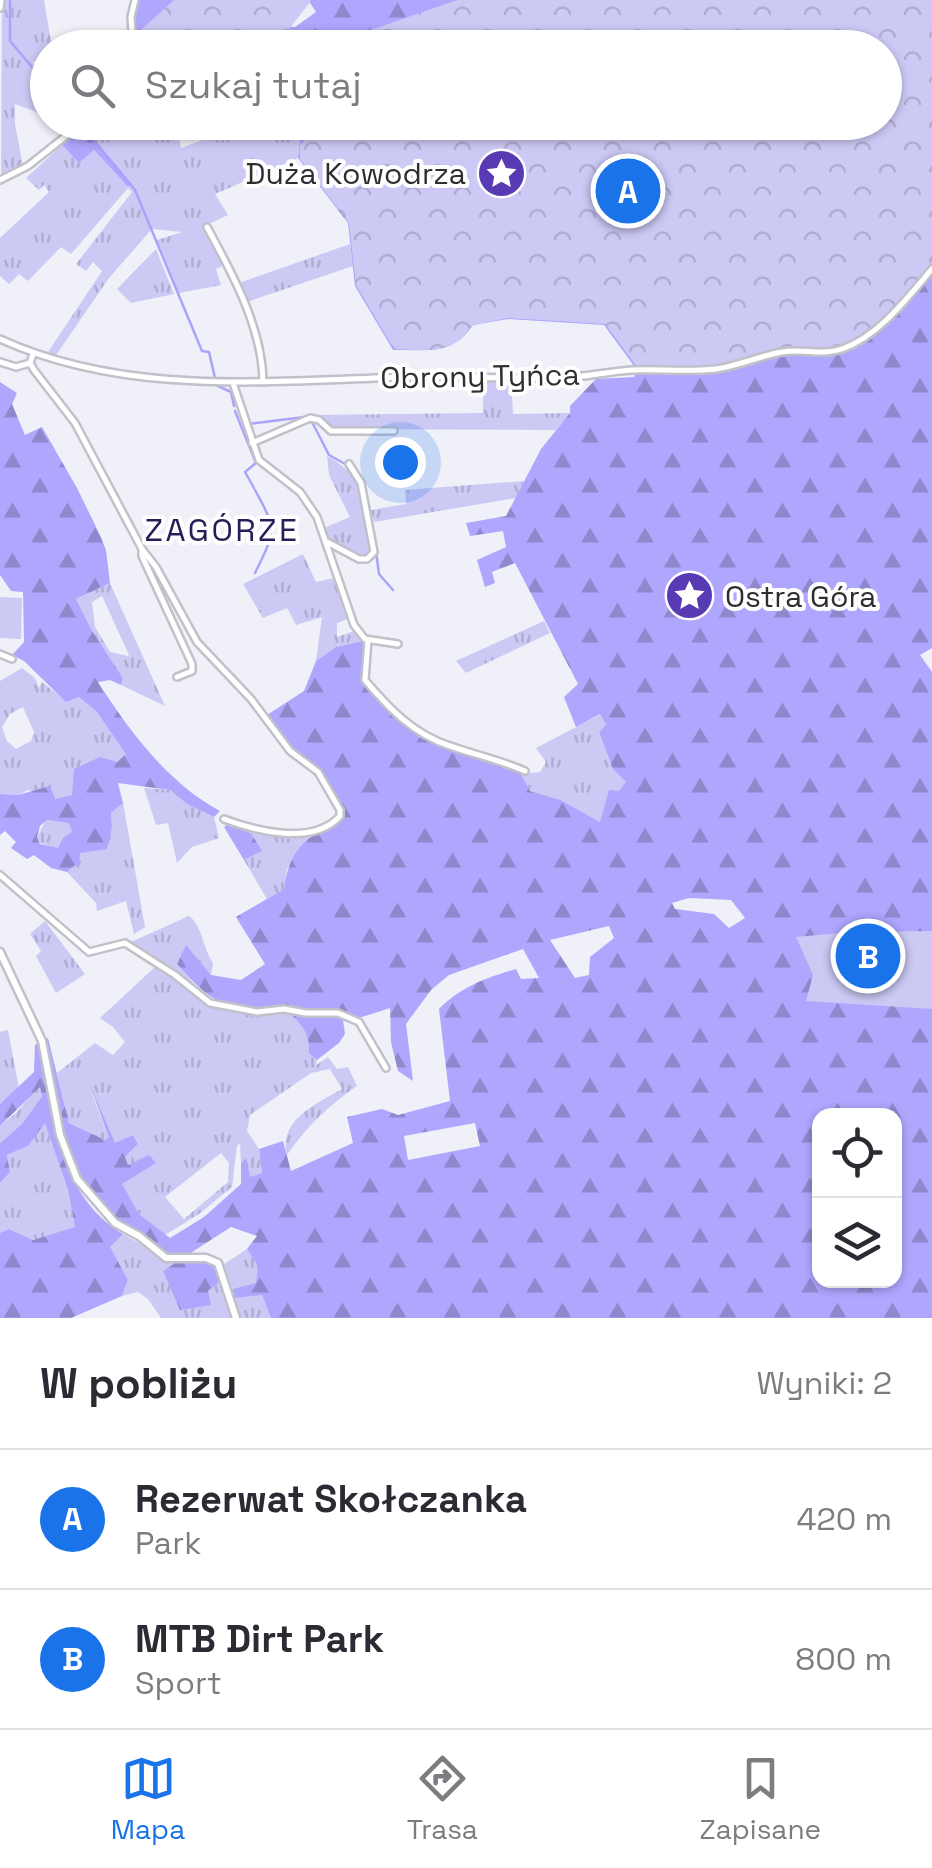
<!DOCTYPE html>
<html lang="pl">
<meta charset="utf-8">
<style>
body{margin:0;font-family:"Space Grotesk",sans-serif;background:#f7f7f7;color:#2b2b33}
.controls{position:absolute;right:30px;bottom:30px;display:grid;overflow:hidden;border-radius:20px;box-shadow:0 2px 8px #0004}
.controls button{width:90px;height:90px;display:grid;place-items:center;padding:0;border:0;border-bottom:2px solid #e1e1e2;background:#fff;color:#2b2b33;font:50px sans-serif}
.you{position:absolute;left:400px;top:462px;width:35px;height:35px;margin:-25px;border:8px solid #fff;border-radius:50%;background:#1a73e8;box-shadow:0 0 0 15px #1a73e833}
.badge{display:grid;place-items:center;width:65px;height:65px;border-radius:50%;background:#1a73e8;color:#fff;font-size:32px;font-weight:700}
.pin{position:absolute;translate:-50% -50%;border:5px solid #fff;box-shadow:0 2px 10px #0006}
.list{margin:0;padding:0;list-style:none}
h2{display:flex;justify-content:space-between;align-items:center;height:130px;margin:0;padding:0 40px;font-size:42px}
h2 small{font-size:32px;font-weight:400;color:#7c7c81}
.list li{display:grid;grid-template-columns:65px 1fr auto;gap:30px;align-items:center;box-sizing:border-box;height:140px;padding:0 40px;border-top:2px solid #e1e1e2}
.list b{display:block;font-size:38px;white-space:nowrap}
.list p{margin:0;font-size:32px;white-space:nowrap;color:#7c7c81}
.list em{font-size:32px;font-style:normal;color:#7c7c81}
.icon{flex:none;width:55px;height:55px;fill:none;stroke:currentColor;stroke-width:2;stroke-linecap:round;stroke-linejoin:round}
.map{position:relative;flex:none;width:932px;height:1318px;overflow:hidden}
.search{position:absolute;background:#fff;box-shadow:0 2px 8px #0004;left:30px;right:30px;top:30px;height:110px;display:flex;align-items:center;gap:25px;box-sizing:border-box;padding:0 35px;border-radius:55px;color:#7c7c81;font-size:38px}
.sheet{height:410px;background:#fff}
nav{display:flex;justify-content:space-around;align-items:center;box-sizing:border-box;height:140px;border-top:2px solid #e1e1e2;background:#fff;font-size:28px;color:#7c7c81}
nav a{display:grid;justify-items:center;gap:5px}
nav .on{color:#1a73e8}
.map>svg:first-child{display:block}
.grass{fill:url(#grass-tufts);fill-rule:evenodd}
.forest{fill:url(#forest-firs);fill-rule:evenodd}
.park{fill:url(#park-crowns)}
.garden{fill:#ccc9f5}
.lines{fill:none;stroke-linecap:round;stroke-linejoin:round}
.stream{stroke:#aba2f9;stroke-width:2.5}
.minor-casing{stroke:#c1c1ca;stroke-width:10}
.tertiary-casing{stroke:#c1c1ca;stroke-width:11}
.minor{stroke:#fff;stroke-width:5}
.tertiary{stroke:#fff;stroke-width:6}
.labels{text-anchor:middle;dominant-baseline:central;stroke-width:8;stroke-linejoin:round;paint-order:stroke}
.poi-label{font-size:30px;fill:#2e2e31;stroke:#fefefe;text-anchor:end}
.street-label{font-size:30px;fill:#2e2e31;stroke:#fefefe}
.neighbourhood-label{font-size:32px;letter-spacing:2.5px;fill:#2a1d57;stroke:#fefefe}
</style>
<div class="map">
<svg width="932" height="1318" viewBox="0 0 932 1318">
<defs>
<pattern id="grass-tufts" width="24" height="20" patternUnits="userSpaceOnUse" patternTransform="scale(2.5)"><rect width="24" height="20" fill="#ccc9f5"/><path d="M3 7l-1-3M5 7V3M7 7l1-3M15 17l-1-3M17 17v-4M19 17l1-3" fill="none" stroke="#b0add2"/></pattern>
<pattern id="forest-firs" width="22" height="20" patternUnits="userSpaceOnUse" patternTransform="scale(2.5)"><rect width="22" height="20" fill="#afa6fd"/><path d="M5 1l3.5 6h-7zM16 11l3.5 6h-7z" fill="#8f88cd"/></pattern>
<pattern id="park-crowns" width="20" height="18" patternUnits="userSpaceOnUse" patternTransform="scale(2.5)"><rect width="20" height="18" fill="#ccc9f5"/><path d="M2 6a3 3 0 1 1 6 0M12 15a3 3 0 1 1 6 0" fill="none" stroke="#b0add2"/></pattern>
</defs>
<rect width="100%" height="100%" fill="#f0f0f9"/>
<path class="grass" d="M2 0H44L52 47 48 48 47 58 32 62 47 80V116L15 104V124L23 166 1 177Z
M88 123 95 126 105 123H176L181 148 248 123H296L300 138 298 158 215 194 228 215 205 226 224 265 216 269 221 285 179 293 157 240 182 232 152 229 109 278 54 358 46 355 102 271 93 262 86 271 76 264 132 192 128 188 71 254 61 247 28 281 19 274 9 284 0 276V238L49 192 44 185 39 190 26 178 62 145 79 163 94 150 128 187 132 184 85 128Z
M350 244 353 266 247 302 239 283Z
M156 249 174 294 131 303 117 289Z
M483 379 511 380 513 414 570 413 556 430 333 429 323 419 313 415 483 413Z
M327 456C368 478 366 509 371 551L366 557C351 556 329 543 324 528L350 517 329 475Z
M524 481 516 498 374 522 371 510 406 504 405 490Z
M303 554 316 582 334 578 348 619 337 623V637L354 631 363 641 336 647 316 661 322 617 296 625 287 608 263 618 243 584Z
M110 583 165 706 121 685 123 678 91 629 76 599ZM102 596 129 655 128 656 110 652 95 627 92 602Z
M544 621 550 633 466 673 456 661Z
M22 668 35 678 39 688 42 682 66 701 78 696 97 712 127 754 72 795 55 799 28 790 18 795 0 794V681ZM23 707 34 732 31 741 16 749 7 741 2 727 10 714Z
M601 714 606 724 599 734 613 769 626 782 600 822 561 800 530 791 521 774 540 772 546 762 536 748Z
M144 788 170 790 187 804 214 817 219 838 192 847 177 863 168 823 156 825Z
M123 803 145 927 134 934 126 901 97 911 96 903 67 872 80 853 91 850 112 827 111 813Z
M46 820 69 822 72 832 58 849 40 843 37 837Z
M314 832 287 869 284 889 267 899 244 860 261 851 251 833 292 839 294 835Z
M189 916C202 925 202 946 213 963L211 975 186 946 177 964 194 984H188L132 946 131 942Z
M45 921 85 974 56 993 36 956 41 951 30 934Z
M156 966C201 1000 226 1021 285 1010 301 1022 310 1031 309 1053L317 1060 316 1065 328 1057 337 1069 348 1067 357 1086C328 1106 307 1126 287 1155 278 1120 316 1104 342 1089L330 1069 311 1073 250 1115 247 1131 259 1149 262 1173 250 1178 245 1159 241 1163 240 1143 237 1146 232 1187 199 1214 165 1235 139 1214 121 1184 156 1163 128 1165 125 1157 138 1144 133 1135 115 1144 89 1086 109 1138 106 1141 69 1123 57 1073 95 1043 113 1055 125 1042 113 1027 100 1018ZM221 1153 229 1163 228 1182 184 1219 165 1197Z
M8 1030 19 1088 0 1104V1032Z
M40 1085 42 1096 22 1124 0 1143V1126L16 1113Z
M45 1122 68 1190 75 1228 32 1240 9 1229 0 1233V1183L10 1172 7 1155 28 1146Z
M123 1234 175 1263 163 1271 208 1291 222 1280 232 1318H161L148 1299 138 1292 122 1296 128 1280 109 1247Z
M247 1249 259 1266 256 1283 232 1289 224 1264Z
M262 1295 271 1318H240L235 1298Z"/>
<path class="forest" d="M135 0H229L134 47Z
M308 0H569L532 47 236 48 275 26 295 27 316 12Z
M932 0V648L920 655 932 672V1318H271L262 1295 235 1298 232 1289 256 1283 258 1266 247 1249 257 1236 231 1227 189 1254 175 1255 165 1253 147 1237 112 1219 80 1180 61 1132 45 1039 48 1038 69 1123 105 1140 109 1138 90 1085 115 1143 133 1135 138 1144 125 1157 128 1165 149 1155 156 1163 122 1184 139 1214 170 1238 204 1217 241 1184V1163L246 1158 250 1177 262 1173 259 1149 283 1141 291 1171 353 1143 347 1117 382 1109 398 1115 450 1101 439 1009C462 986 486 978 516 969L521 979 539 978 523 949 449 975 431 990 406 1024 413 1081 398 1071 391 1042 390 1008 359 1018 350 1015 343 1020 345 1034 339 1043 317 1060 309 1053C310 1029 298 1020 280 1006 228 1014 210 1002 177 964L186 945 211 975 241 980 265 964 236 917 284 889C289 851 305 836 339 822L345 809 321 770 290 751 267 715 304 691 316 661 336 647 363 641C369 656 359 667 362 681L419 737 521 774 530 791 561 800 600 822 609 790 619 791 626 782 613 769 599 733 606 724 600 714 576 727 564 697 578 684 515 563 492 572 495 583 485 587 477 560 506 547 503 531 470 536 466 523 506 516 541 449 570 413V406L596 379 634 377 637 370 604 325 508 319 473 325C451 357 428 349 393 350L355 286 348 223 298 158 300 138 296 123 884 122V48H595ZM689 898 731 900 745 918 729 928 714 914 675 909 672 903ZM609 926 614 938 590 957 589 975 575 978 550 940ZM820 1116H894V1280H820ZM475 1123 480 1146 408 1160 404 1136Z
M85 128 132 184 128 187 94 150 79 163 62 145Z
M0 382 17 393 12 404 25 435 42 427 77 488 100 535 106 550 110 583 76 599 91 629 123 678 121 685 110 680 98 682C130 732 168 783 220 811L214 817 187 804 170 790 118 783 123 803 111 813 112 827 107 849 80 853 79 865 73 866 67 872 51 868 34 855 27 859 11 848 16 842 5 831 0 835V794L18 795 50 786 55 799 72 795 74 769 100 757 117 762 126 754 97 712 79 697 66 702 24 661 12 655 24 642 23 592 11 591 0 575ZM47 820 69 823 72 832 63 838 58 848 40 844 37 837 40 826Z
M228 824 251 833 262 851 244 860 224 827Z
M38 1043C57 1113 54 1192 123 1234L110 1247 128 1280 122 1296 71 1318H0V1233L9 1229 33 1240 75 1227 68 1190 45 1123 28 1146 7 1155 10 1172 0 1183V1143L22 1124 42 1096 40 1087 0 1126V1104L34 1072 35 1045Z
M209 1262 219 1271 222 1280 208 1291 211 1305 180 1310 163 1271 175 1263Z"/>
<path class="park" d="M174 0H310L311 1 279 42 256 47H135L132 38Z
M457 0H932V265L879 322 843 346 829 350 776 351 723 366 688 370 638 368 605 324 508 318 472 325C452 356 428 350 394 349L356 285 349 223 300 159V145L304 142 298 123 884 122V48L322 47Z"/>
<path class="garden" d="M0 597 22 598 21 639 0 638Z
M932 931V1009L806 1001 813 975 796 937 850 932Z"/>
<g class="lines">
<path class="stream" d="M10 0V41L48 86
M82 126 135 190 202 351 209 352 215 378
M216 385 231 392 234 406
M235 411 256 463 245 472 254 488
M311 420 329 455 345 464
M248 424 305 417
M365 488 374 539
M376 552 379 574 393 590
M255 573C275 533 277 529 255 490"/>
<defs>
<path id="minor" d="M0 8 1 0
M133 48 131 17 135 0
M0 180 28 166 71 132
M207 227C232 273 262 327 263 381
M0 339C130 398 273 380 412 377 465 375 519 381 572 377 592 376 612 371 632 370 660 369 688 372 716 369 738 366 759 356 782 352 802 348 821 356 842 349 879 336 907 298 932 269
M33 354 30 363 34 370 75 423 142 549 156 567 197 642 251 699 290 751 318 772 340 810V816C313 846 256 831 224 819
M0 362 16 367 30 363
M233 383 259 460 300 492 317 517 354 625 365 639 398 644
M252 443 310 418 319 420 331 431H394
M327 542 359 559H367L374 552 361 483 349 464
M142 549V556L192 664V671L177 677
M368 640 365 680C389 708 413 734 450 746 476 755 500 760 525 771
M0 654 12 659
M0 875 89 952 125 943 175 975 210 1003 257 1012 284 1009 306 1013H338L359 1022 386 1068"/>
<path id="tertiary" d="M0 952 42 1041 60 1135 77 1179 115 1223 139 1236 166 1258H206L218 1263 236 1318"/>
</defs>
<use href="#minor" class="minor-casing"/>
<use href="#tertiary" class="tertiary-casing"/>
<use href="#minor" class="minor"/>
<use href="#tertiary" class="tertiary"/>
</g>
<defs>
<symbol id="sight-disc" viewBox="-11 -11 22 22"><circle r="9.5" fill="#583bb3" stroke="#fefefe"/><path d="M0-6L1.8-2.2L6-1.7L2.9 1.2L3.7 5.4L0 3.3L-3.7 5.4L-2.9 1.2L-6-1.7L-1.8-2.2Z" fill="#fff"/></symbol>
</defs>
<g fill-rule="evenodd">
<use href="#sight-disc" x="474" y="146" width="55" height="55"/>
<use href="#sight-disc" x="662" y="568" width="55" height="55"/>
</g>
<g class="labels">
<g class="poi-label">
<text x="466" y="173">Duża Kowodrza</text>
<text x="725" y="596" text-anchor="start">Ostra Góra</text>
</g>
<g class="street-label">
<text transform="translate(480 376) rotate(-1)">Obrony Tyńca</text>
</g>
<g class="neighbourhood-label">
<text x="222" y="530">ZAGÓRZE</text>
</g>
</g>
</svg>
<div class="controls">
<button><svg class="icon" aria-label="locate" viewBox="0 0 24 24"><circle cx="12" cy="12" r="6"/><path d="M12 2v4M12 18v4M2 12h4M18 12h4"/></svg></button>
<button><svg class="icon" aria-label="layers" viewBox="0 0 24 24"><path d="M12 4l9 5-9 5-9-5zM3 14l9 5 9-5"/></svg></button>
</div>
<div class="you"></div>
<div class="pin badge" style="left:628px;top:191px">A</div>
<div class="pin badge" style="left:868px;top:956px">B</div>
<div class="search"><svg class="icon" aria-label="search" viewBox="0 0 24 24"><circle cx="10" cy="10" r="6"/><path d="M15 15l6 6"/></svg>Szukaj tutaj</div>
</div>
<section class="sheet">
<h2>W pobliżu<small>Wyniki: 2</small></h2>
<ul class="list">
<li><span class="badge">A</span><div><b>Rezerwat Skołczanka</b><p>Park</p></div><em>420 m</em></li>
<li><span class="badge">B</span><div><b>MTB Dirt Park</b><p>Sport</p></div><em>800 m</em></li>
</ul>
</section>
<nav>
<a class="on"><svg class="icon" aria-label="map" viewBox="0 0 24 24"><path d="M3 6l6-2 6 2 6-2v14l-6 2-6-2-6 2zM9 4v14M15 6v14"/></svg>Mapa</a>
<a><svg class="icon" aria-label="directions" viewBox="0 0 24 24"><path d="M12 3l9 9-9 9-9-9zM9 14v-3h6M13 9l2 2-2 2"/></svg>Trasa</a>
<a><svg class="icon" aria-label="saved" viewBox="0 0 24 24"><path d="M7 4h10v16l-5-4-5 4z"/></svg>Zapisane</a>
</nav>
